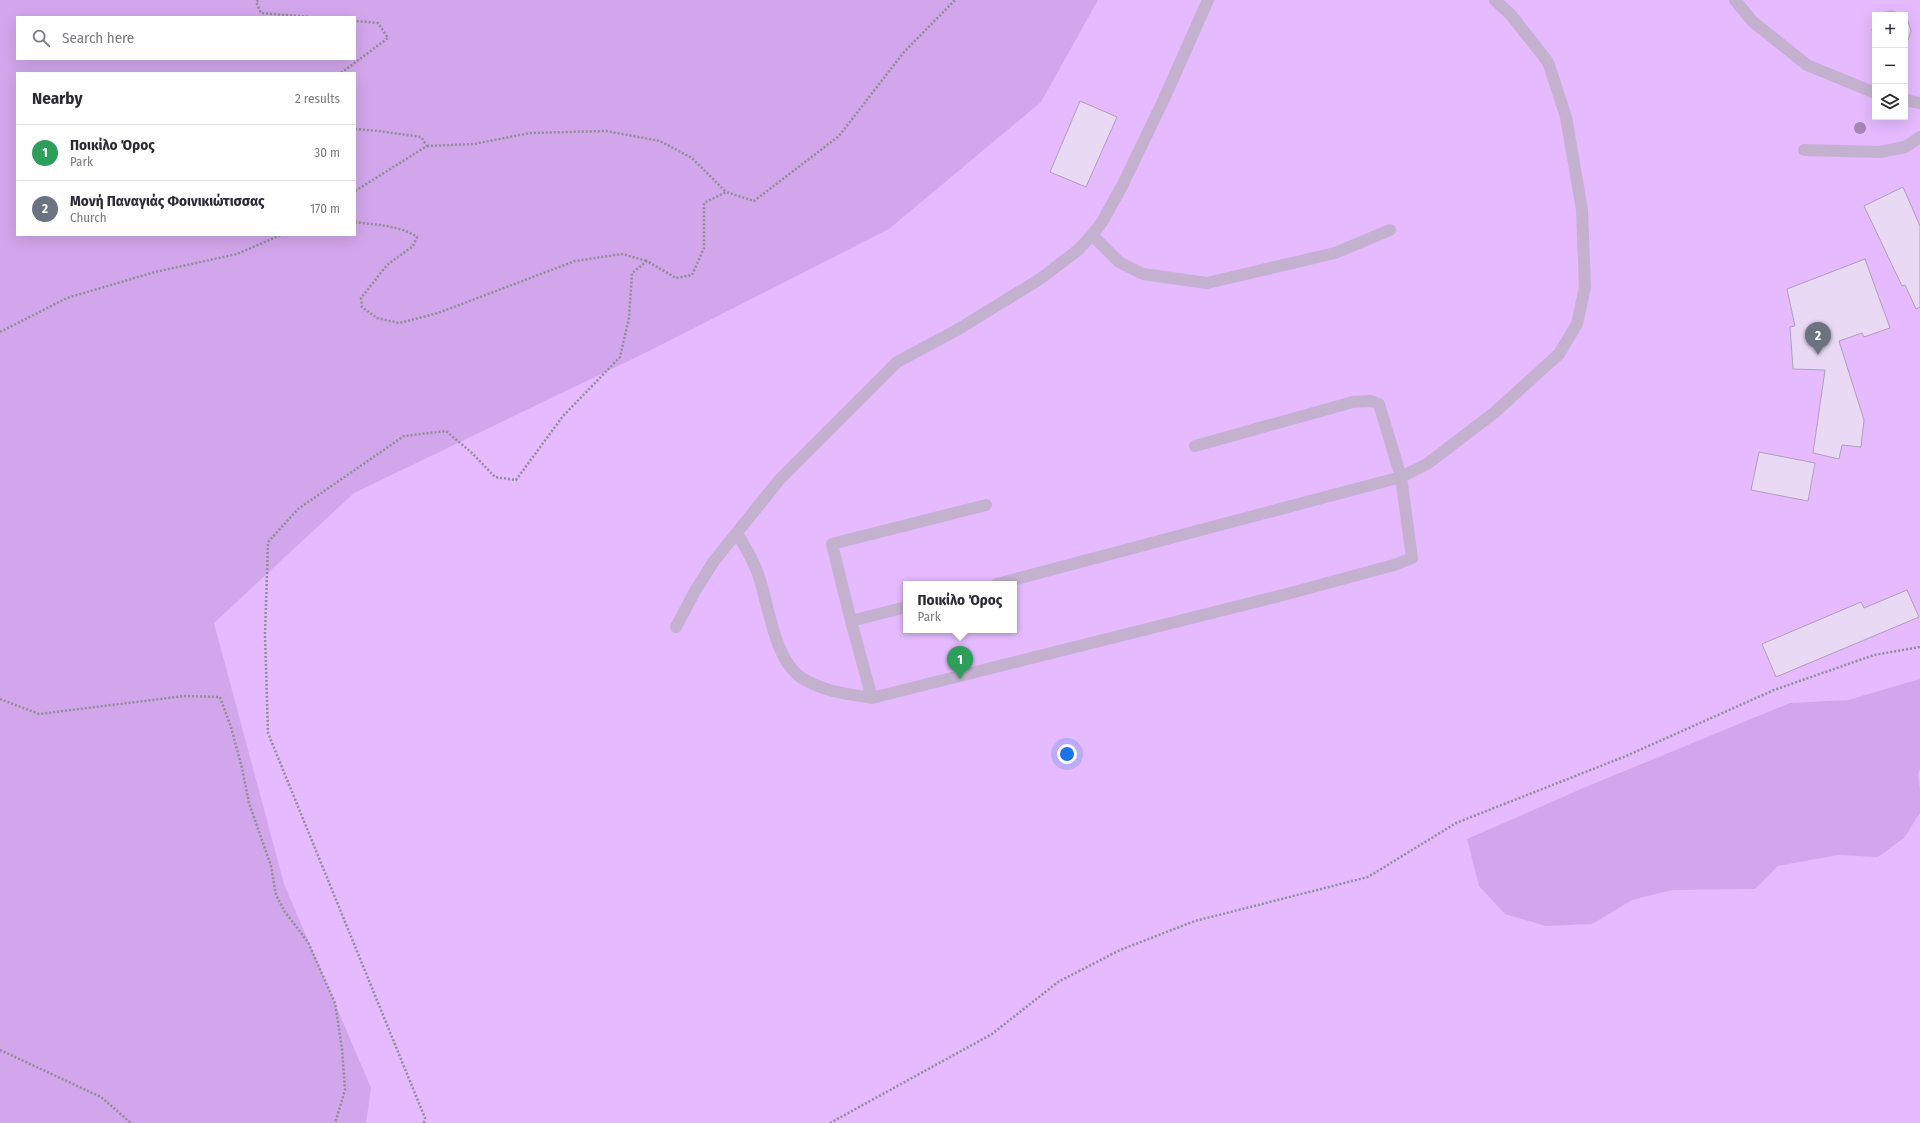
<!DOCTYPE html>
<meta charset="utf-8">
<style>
body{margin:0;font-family:"Fira Sans Condensed",sans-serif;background:#f2f2f3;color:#2b2b33}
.controls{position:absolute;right:12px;top:12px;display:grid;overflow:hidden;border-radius:0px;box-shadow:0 4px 16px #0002}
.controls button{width:36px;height:36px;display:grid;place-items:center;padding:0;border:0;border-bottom:1px solid #e1e1e2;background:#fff;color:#2b2b33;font:20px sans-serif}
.you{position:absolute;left:1067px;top:754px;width:14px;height:14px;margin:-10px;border:3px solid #fff;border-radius:50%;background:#1a73e8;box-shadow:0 0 0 6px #1a73e833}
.badge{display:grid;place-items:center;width:26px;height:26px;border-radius:50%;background:#b45309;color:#fff;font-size:13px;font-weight:700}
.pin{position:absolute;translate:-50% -33px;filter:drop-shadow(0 1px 2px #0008)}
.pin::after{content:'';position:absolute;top:21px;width:14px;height:12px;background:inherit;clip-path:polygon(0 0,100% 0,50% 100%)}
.popup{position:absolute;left:903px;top:581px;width:114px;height:52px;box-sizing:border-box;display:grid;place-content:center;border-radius:0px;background:#fff;filter:drop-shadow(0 1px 3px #0005);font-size:13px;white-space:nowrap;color:#7c7c81}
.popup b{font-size:15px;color:#2b2b33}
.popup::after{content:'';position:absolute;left:50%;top:100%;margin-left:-8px;border:8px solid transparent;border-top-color:#fff}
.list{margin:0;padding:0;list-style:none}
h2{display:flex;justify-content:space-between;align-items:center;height:52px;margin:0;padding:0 16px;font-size:17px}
h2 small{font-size:13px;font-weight:400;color:#7c7c81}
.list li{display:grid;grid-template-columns:26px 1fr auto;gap:12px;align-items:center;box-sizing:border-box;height:56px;padding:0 16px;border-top:1px solid #e1e1e2}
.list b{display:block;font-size:15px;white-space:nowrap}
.list p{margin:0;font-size:13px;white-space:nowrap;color:#7c7c81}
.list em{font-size:13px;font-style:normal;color:#7c7c81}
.icon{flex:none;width:22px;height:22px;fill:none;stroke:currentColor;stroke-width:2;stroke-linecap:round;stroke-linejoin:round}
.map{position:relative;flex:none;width:1920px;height:1123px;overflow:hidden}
.search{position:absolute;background:#fff;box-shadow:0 4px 16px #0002;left:16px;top:16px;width:340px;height:44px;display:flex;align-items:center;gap:10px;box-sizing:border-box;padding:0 14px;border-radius:0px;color:#7c7c81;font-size:15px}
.panel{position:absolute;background:#fff;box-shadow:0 4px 16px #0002;left:16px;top:72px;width:340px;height:164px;border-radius:0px}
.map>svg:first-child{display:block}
.green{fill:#e5bafe;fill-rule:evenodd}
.forest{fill:#d2a6eb;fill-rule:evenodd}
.building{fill:#ead9f5;stroke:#b09fba}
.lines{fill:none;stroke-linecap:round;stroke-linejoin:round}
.path{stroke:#928c95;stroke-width:2.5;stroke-dasharray:2 2;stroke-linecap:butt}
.minor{stroke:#c4b1d0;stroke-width:12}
.tree{fill:#a586b4}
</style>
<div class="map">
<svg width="1920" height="1123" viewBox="0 0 1920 1123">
<rect width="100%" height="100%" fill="#faf6fc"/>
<path class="green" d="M0 0H1920V1123H0ZM1875 15H1905V117H1875ZM17 17H355V59H17ZM17 73H355V235H17ZM906 584H1014V630H906Z"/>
<path class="forest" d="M0 0H1098L1041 102 889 229 649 351 354 493 214 623 284 884 371 1088 366 1123H0ZM17 17H355V59H17ZM17 73H355V235H17Z
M1920 679V768L1918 775 1920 789V813L1904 838 1878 857 1838 855 1778 866 1755 889 1672 890 1632 900 1592 924 1546 926 1505 914 1479 886 1467 839 1588 786 1790 703 1848 700Z"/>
<path class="building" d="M1892 11 1903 15H1880L1882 13Z
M1905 17 1908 21 1911 31 1908 40 1905 43Z
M1875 20V40L1872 30Z
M1080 101 1117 117 1086 187 1050 172Z
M1903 187 1920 226V307L1916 309 1905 285 1902 286 1864 206Z
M1865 259 1890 328 1864 337 1862 333 1839 341 1864 420 1861 447 1842 445 1839 459 1813 453 1825 370 1793 369 1790 327 1795 326 1787 289Z
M1759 452 1815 463 1808 501 1751 490Z
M1907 590 1919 617 1776 677 1762 644 1861 602 1864 608Z"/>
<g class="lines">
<path class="path" d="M258 0 256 2 261 13 310 17
M341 73 388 38 378 23 355 21
M355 129 379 131 421 137 427 146 355 191
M427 146 474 144 530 133 606 131 660 141 692 158 726 192
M355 222C376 225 399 225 417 237L413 246 387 265 361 298 362 307 377 318 399 323 438 313 575 261 622 254 647 261
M0 332 67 298 155 272 237 254 281 235
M0 699 39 714 184 696 220 697 231 727 242 768 249 803 271 866 276 895 285 912 308 942 335 1003 342 1049 345 1090 335 1123
M0 1050 101 1097 131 1123
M424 1123 425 1118 268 733 265 635 268 542 298 509 404 436 446 431 472 453 495 477 516 480 563 416 620 357 629 318 632 273 647 261 676 278 692 275 704 248V203L726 192 754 201 839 136 904 52 955 0
M830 1123 992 1034 1058 982 1120 950 1195 921 1368 877 1456 823 1626 756 1774 690 1874 655 1920 647"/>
<path class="minor" d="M1735 0 1752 21 1807 65 1875 93
M1905 100 1920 103
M1804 150 1880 152 1905 147 1920 137
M1092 235 1119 262 1143 274 1207 283 1335 253 1390 230
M737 533C744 545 752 558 757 571 769 602 773 663 805 680 826 692 849 694 872 698L1287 594 1394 565 1412 558 1401 477 1379 404 1371 401 1353 402 1195 446
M997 584 1401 477 1427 464 1494 413 1559 354 1577 324 1585 287 1582 210 1566 117 1548 62 1511 15 1495 0
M851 621 906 607
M676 627 695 591 714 561 780 479 897 362 957 330 1040 279 1078 250 1092 235 1102 222 1122 186 1164 99 1208 0
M872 698 851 621 832 544 986 505"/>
</g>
<circle class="tree" cx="1860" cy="128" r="6"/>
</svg>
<div class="controls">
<button>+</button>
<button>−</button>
<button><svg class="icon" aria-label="layers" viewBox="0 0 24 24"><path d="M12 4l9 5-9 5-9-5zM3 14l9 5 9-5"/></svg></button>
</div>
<div class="you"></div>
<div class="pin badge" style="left:960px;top:679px;background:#2e9e5b">1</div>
<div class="popup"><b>Ποικίλο Όρος</b>Park</div>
<div class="pin badge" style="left:1818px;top:355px;background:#6b7280">2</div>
<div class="search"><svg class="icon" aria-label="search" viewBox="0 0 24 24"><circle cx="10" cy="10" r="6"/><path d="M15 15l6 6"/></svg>Search here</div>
<section class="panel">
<h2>Nearby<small>2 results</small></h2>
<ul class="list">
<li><span class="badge" style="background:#2e9e5b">1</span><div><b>Ποικίλο Όρος</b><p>Park</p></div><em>30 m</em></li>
<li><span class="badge" style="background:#6b7280">2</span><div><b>Μονή Παναγιάς Φοινικιώτισσας</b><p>Church</p></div><em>170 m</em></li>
</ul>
</section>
</div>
